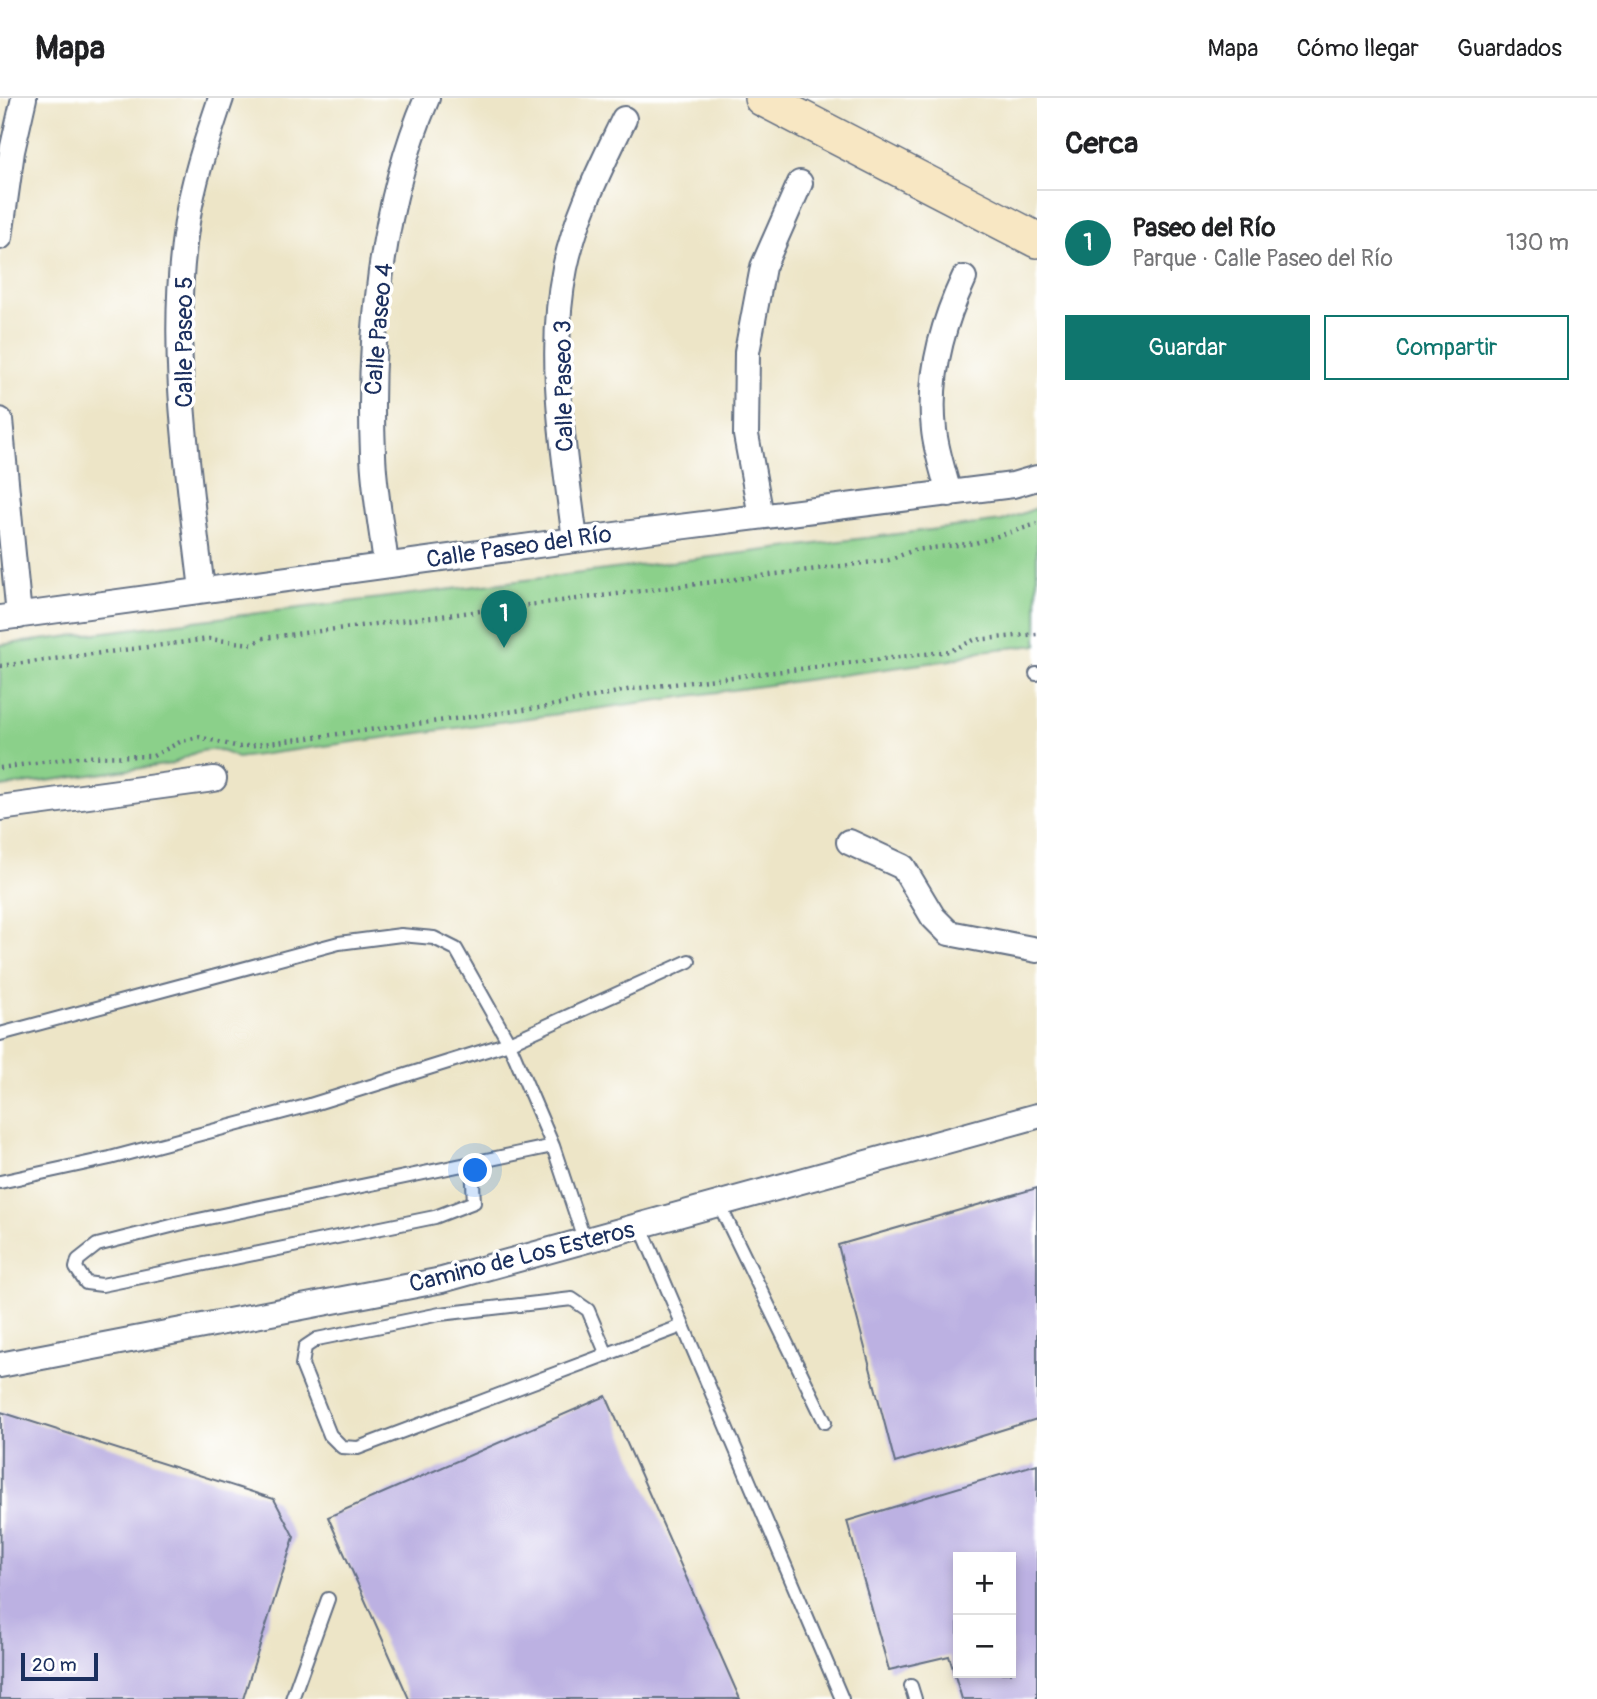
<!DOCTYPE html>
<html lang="es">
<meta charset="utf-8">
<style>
body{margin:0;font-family:Pangolin,sans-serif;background:#f6f6f6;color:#202124}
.controls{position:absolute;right:21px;bottom:21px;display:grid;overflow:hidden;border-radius:0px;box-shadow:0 4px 10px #0003}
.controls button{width:63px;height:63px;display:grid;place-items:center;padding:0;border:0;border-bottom:2px solid #e0e0e0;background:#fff;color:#202124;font:35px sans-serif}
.scale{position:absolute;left:21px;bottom:18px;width:77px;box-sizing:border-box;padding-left:7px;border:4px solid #1b2f5e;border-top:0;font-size:19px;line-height:24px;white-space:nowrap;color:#1b2f5e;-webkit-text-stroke:5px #fff;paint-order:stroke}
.you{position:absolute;left:476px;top:1073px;width:24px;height:24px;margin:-18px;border:5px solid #fff;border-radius:50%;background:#1a73e8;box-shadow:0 0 0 10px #1a73e833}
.badge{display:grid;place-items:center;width:46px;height:46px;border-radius:50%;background:#0f766e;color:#fff;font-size:23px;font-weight:700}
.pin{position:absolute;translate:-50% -58px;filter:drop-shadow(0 2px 4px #0008)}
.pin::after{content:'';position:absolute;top:37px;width:24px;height:21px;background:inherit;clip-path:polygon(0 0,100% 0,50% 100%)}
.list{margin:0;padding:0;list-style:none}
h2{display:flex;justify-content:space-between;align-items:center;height:91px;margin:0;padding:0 28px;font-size:30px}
h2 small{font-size:23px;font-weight:400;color:#757577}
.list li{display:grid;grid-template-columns:46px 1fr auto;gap:21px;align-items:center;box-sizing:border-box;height:105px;padding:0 28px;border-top:2px solid #e0e0e0}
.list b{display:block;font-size:26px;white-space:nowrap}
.list p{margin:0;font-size:23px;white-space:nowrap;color:#757577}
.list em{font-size:23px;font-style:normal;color:#757577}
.actions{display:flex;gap:14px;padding:21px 28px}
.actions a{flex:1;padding:16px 0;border:2px solid #0f766e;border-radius:0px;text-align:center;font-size:24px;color:#0f766e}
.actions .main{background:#0f766e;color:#fff}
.map{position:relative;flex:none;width:1037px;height:1601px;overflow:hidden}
header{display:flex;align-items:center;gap:42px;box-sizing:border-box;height:98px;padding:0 35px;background:#fff;border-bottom:2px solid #e0e0e0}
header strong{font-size:33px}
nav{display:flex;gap:38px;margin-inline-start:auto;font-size:24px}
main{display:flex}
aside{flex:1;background:#fff}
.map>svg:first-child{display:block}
.green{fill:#8bd08a;stroke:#538074;stroke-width:2}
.building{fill:#bcb1e2;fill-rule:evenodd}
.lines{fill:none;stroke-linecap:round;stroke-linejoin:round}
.lane-casing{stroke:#646f83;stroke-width:16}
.street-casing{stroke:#646f83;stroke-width:28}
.secondary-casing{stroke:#646f83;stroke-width:38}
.path{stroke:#646f83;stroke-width:4.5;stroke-dasharray:2 5;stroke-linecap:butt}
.lane{stroke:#fff;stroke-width:12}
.street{stroke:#fff;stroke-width:24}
.secondary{stroke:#f8e7c3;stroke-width:35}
.labels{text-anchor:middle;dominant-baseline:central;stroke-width:7;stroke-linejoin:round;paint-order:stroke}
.street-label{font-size:24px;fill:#1b2f5e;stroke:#fff}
</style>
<header>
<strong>Mapa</strong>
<nav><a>Mapa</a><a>Cómo llegar</a><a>Guardados</a></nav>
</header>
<main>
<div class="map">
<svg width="1037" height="1601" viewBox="0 0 1037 1601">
<rect width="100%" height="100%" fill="#fff"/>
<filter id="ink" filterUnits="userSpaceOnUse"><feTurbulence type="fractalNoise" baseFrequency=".0143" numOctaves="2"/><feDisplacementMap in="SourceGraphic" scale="14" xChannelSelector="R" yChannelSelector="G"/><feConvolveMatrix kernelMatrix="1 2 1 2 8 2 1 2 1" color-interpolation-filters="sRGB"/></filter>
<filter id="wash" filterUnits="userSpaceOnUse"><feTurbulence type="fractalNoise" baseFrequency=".00686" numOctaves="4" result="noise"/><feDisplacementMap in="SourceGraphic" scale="28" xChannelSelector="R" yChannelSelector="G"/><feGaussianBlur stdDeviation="1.57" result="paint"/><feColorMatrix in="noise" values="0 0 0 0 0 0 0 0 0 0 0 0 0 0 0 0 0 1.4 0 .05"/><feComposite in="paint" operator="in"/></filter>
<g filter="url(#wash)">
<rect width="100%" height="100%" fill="#ede5c7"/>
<path class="green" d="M1037 410V547L980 553 951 562 237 660C212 645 195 653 172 666L0 689V547L1002 423Z"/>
<g id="blocks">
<path class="building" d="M1037 1090V1321L895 1365 838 1147Z
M606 1298 740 1601H409L328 1419Z
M1 1314 274 1401 294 1439 243 1601H0Z
M1037 1366V1601H962L949 1558 889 1572 847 1423ZM958 1459H1011V1575H958Z"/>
</g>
</g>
<g filter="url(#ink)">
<use href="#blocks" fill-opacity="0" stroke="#646f83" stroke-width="2"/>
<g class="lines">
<defs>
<path id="lane" d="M1036 576H1037
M0 936 339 845 401 837 434 840 456 851 509 945 553 1048 585 1144
M472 1067 474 1104 435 1119 102 1187 86 1185 76 1170 78 1162 97 1147 179 1126 553 1048
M0 1084 110 1060 310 1007 509 945 689 863
M718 1104 825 1324
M641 1129 842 1601
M607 1257 588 1212 572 1201 440 1216 317 1241 305 1249 302 1267 330 1337 342 1349 358 1350 682 1228
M911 1588 915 1601
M292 1601 328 1501"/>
<path id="street" d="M0 139 12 53 24 0
M0 322 19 518
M949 396C944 375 936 353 934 332 928 279 942 227 964 180
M761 418 746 337 747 254 763 169 800 85
M575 442C564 353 547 258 565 170 576 117 601 69 624 21
M386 467C382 431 374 393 373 356 368 240 381 107 427 0
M202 492C188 371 168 245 187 124 193 82 208 39 221 0
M0 520 575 442 1013 387 1037 380
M0 710 214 681
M849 744 903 769 933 819 949 835 1037 852
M0 1267 442 1182 1037 1018"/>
<path id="secondary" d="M762 0 1037 142"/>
</defs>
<use href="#lane" class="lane-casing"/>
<use href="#street" class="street-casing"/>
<use href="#secondary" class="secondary-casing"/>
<path class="path" d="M0 568 209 541 252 546 264 540 889 462 914 452 975 445 1037 426
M0 670 78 659 153 658 182 643 199 639 239 649 546 609 632 591 950 553 974 542 1037 536"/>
<use href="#lane" class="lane"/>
<use href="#street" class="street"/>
<use href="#secondary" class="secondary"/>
</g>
</g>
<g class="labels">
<g class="street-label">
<text transform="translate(379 231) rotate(-85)">Calle Paseo 4</text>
<text transform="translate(184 244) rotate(-90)">Calle Paseo 5</text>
<text transform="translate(564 288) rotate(-91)">Calle Paseo 3</text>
<text transform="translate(519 449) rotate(-8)">Calle Paseo del Río</text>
<text transform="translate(522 1159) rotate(-14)">Camino de Los Esteros</text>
</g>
</g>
</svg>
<div class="controls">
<button>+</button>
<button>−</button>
</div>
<div class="scale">20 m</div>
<div class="you"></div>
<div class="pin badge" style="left:504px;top:550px">1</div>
</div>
<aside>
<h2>Cerca<small></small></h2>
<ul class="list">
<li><span class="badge">1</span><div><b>Paseo del Río</b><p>Parque · Calle Paseo del Río</p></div><em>130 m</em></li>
</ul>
<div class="actions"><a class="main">Guardar</a><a>Compartir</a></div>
</aside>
</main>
